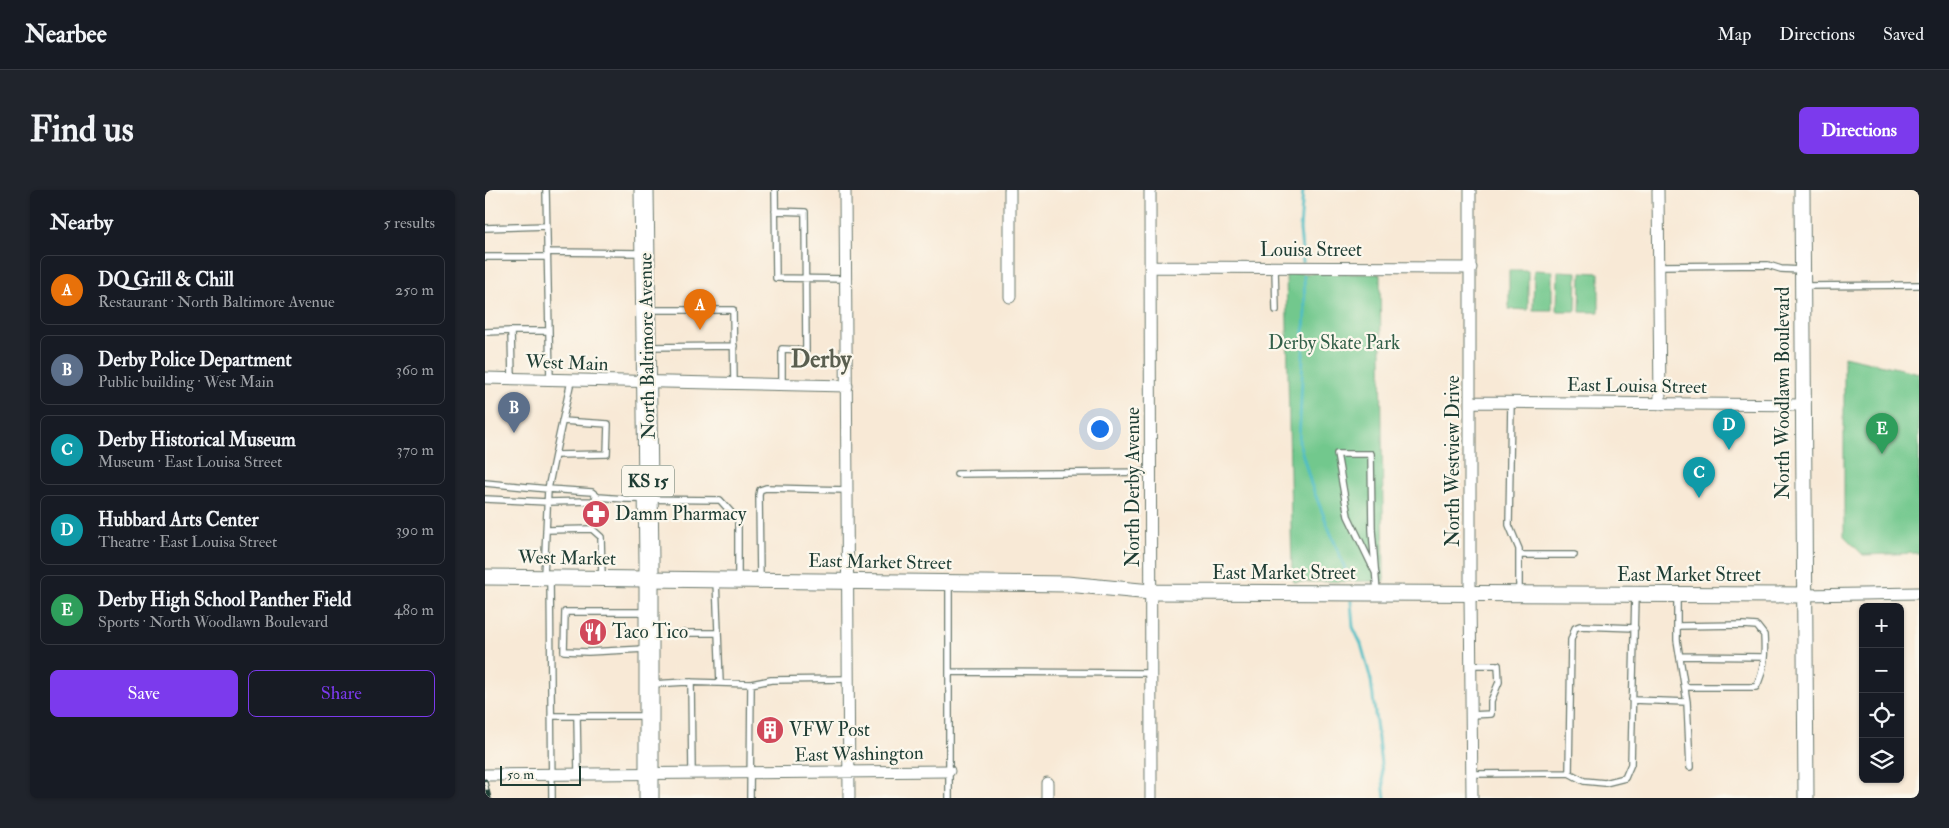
<!DOCTYPE html>
<meta charset="utf-8">
<style>
body{margin:0;font-family:"IM FELL Double Pica",serif;background:#20242c;color:#f1f3f6}
.controls{position:absolute;right:15px;bottom:15px;display:grid;overflow:hidden;border-radius:8px;box-shadow:0 1px 4px #0004}
.controls button{width:45px;height:45px;display:grid;place-items:center;padding:0;border:0;border-bottom:1px solid #363941;background:#171b24;color:#f1f3f6;font:25px sans-serif}
.scale{position:absolute;left:15px;bottom:12px;width:81px;box-sizing:border-box;padding-left:5px;border:2px solid #1f3d34;border-top:0;font-size:14px;line-height:18px;white-space:nowrap;color:#1f3d34;-webkit-text-stroke:4px #fbf7ec;paint-order:stroke}
.you{position:absolute;left:614px;top:238px;width:18px;height:18px;margin:-12px;border:4px solid #fff;border-radius:50%;background:#1a73e8;box-shadow:0 0 0 8px #1a73e833}
.badge{display:grid;place-items:center;width:32px;height:32px;border-radius:50%;background:#7c3aed;color:#fff;font-size:16px;font-weight:700}
.pin{position:absolute;translate:-50% -41px;filter:drop-shadow(0 1px 2px #0008)}
.pin::after{content:'';position:absolute;top:26px;width:18px;height:15px;background:inherit;clip-path:polygon(0 0,100% 0,50% 100%)}
.list{margin:0;padding:0;list-style:none}
h2{display:flex;justify-content:space-between;align-items:center;height:65px;margin:0;padding:0 20px;font-size:21px}
h2 small{font-size:16px;font-weight:400;color:#9ea1a6}
.list li{display:grid;grid-template-columns:32px 1fr auto;gap:15px;align-items:center;box-sizing:border-box;height:70px;margin:0 10px 10px;padding:0 10px;border:1px solid #363941;border-radius:8px}
.list b{display:block;font-size:19px;white-space:nowrap}
.list p{margin:0;font-size:16px;white-space:nowrap;color:#9ea1a6}
.list em{font-size:16px;font-style:normal;color:#9ea1a6}
.actions{display:flex;gap:10px;padding:15px 20px}
.actions a{flex:1;padding:11px 0;border:1px solid #7c3aed;border-radius:8px;text-align:center;font-size:18px;color:#7c3aed}
.actions .main{background:#7c3aed;color:#fff}
.icon{flex:none;width:28px;height:28px;fill:none;stroke:currentColor;stroke-width:2;stroke-linecap:round;stroke-linejoin:round}
.map{position:relative;flex:none;width:1434px;height:608px;overflow:hidden;border-radius:8px}
header{display:flex;align-items:center;gap:30px;box-sizing:border-box;height:70px;padding:0 25px;background:#171b24;border-bottom:1px solid #363941}
header strong{font-size:24px}
nav{display:flex;gap:28px;margin-inline-start:auto;font-size:18px}
.intro{display:flex;align-items:center;justify-content:space-between;box-sizing:border-box;height:120px;padding:0 30px}
h1{margin:0;font-size:35px}
.button{padding:12px 22px;border-radius:8px;background:#7c3aed;color:#fff;font-size:18px;font-weight:700}
main{display:flex;gap:30px;padding:0 30px}
aside{flex:1;background:#171b24;border-radius:8px;box-shadow:0 1px 4px #0004}
.map>svg:first-child{display:block}
.green{fill:#72c88d;stroke:#488260}
.lines{fill:none;stroke-linecap:round;stroke-linejoin:round}
.stream{stroke:#4fbdc4;stroke-width:3}
.service-casing{stroke:#6b796d;stroke-width:8}
.minor-casing{stroke:#6b796d;stroke-width:13}
.tertiary-casing{stroke:#6b796d;stroke-width:17}
.primary-casing{stroke:#6b796d;stroke-width:21}
.service{stroke:#fff;stroke-width:5.5}
.minor{stroke:#fff;stroke-width:11}
.tertiary{stroke:#fff;stroke-width:15}
.primary{stroke:#fff;stroke-width:19}
.rail-casing{stroke:#1f3d34;stroke-width:5}
.rail{stroke:#fbf7ec;stroke-width:3;stroke-dasharray:9;stroke-linecap:butt}
.labels{text-anchor:middle;dominant-baseline:central;stroke-width:4.5;stroke-linejoin:round;paint-order:stroke}
.shield{fill:#fbf7ec;stroke:#61756b;stroke-width:1}
.shield-label{font-size:18px;font-weight:bold;fill:#1f3d34}
.street-label{font-size:19px;fill:#1f3d34;stroke:#fbf7ec}
.park-label{font-size:19px;fill:#34604a;stroke:#fbf7ec}
.poi-label{font-size:19px;fill:#1f3d34;stroke:#fbf7ec;text-anchor:start}
.district-label{font-size:24px;font-weight:bold;fill:#5a5f50;stroke:#fbf7ec}
</style>
<header>
<strong>Nearbee</strong>
<nav><a>Map</a><a>Directions</a><a>Saved</a></nav>
</header>
<div class="intro"><h1>Find us</h1><a class="button">Directions</a></div>
<main>
<aside>
<h2>Nearby<small>5 results</small></h2>
<ul class="list">
<li><span class="badge" style="background:#e8710a">A</span><div><b>DQ Grill &amp; Chill</b><p>Restaurant · North Baltimore Avenue</p></div><em>250 m</em></li>
<li><span class="badge" style="background:#5c6f8a">B</span><div><b>Derby Police Department</b><p>Public building · West Main</p></div><em>360 m</em></li>
<li><span class="badge" style="background:#0f9aa8">C</span><div><b>Derby Historical Museum</b><p>Museum · East Louisa Street</p></div><em>370 m</em></li>
<li><span class="badge" style="background:#0f9aa8">D</span><div><b>Hubbard Arts Center</b><p>Theatre · East Louisa Street</p></div><em>390 m</em></li>
<li><span class="badge" style="background:#2e9e5b">E</span><div><b>Derby High School Panther Field</b><p>Sports · North Woodlawn Boulevard</p></div><em>480 m</em></li>
</ul>
<div class="actions"><a class="main">Save</a><a>Share</a></div>
</aside>
<div class="map">
<svg width="1434" height="608" viewBox="0 0 1434 608">
<rect width="100%" height="100%" fill="#fbf7ec"/>
<filter id="ink" filterUnits="userSpaceOnUse"><feTurbulence type="fractalNoise" baseFrequency=".02" numOctaves="2"/><feDisplacementMap in="SourceGraphic" scale="10" xChannelSelector="R" yChannelSelector="G"/><feConvolveMatrix kernelMatrix="1 2 1 2 8 2 1 2 1" color-interpolation-filters="sRGB"/></filter>
<filter id="wash" filterUnits="userSpaceOnUse"><feTurbulence type="fractalNoise" baseFrequency=".0096" numOctaves="4" result="noise"/><feDisplacementMap in="SourceGraphic" scale="20" xChannelSelector="R" yChannelSelector="G"/><feGaussianBlur stdDeviation="1.12" result="paint"/><feColorMatrix in="noise" values="0 0 0 0 0 0 0 0 0 0 0 0 0 0 0 0 0 1.4 0 .05"/><feComposite in="paint" operator="in"/></filter>
<g filter="url(#wash)">
<rect width="100%" height="100%" fill="#f8e9d6"/>
<path class="green" d="M1024 80H1043V120L1024 119Z
M1049 80 1067 81V120H1048Z
M1073 81 1092 82 1091 121H1072Z
M1096 82 1114 83V122H1095Z
M801 83 895 84 899 391 809 392 807 385Z
M1359 166 1434 183V363L1378 365 1359 346Z"/>
<g class="lines">
<path class="stream" d="M818 0 815 39 818 72
M819 86 820 122 814 252 826 294 863 386
M866 411 868 437 876 454 886 490 900 608"/>
</g>
</g>
<g filter="url(#ink)">
<g class="lines">
<defs>
<path id="service" d="M61 0 65 190
M290 0 291 88 361 89
M290 21 320 22 321 160 297 159V195
M0 38 62 36
M62 62 157 63
M0 67H62
M1174 76 1283 75 1296 79 1316 80
M790 77 791 120
M1319 96 1434 95
M165 120H248L249 194
M26 141H64
M0 142 26 141 27 189
M164 157 249 156
M1026 212 1024 335 1034 359V403
M77 231 123 234 122 264 70 265 86 191
M70 265 63 299 107 302 113 307 140 309 235 310 253 330V389
M472 284 666 282
M0 293 63 299 59 386
M0 309 62 312 108 311 113 307
M61 340 107 339 116 347 117 387
M1035 365H1089
M891 384 863 326 852 264H886L887 340 892 402
M65 388 67 608
M275 389 274 305 275 300 281 298 362 300
M231 390 235 493
M464 393V608
M1192 405V450L1202 512
M1192 436 1258 435 1272 436 1279 445C1280 462 1280 481 1271 497H1200
M195 443H233
M160 459 103 462 79 461 80 422H162
M1195 466 1279 467
M985 475H1013L1014 492 1006 511V524L986 525
M464 482 666 483
M206 492 207 583
M168 494 201 492 266 494 265 608
M266 494 286 490 364 489
M1147 510 1202 512 1205 577
M66 526H162
M92 526 93 584
M1084 583 1086 450 1090 438 1095 436 1150 438
M987 584 1084 583 1099 591 1120 593 1140 588 1146 574 1150 405"/>
<path id="minor" d="M360 0 364 608
M525 0V107
M665 0 666 608
M985 0V404L987 608
M1173 0 1175 214
M666 77 986 78
M0 188 362 196
M985 212 1318 215
M1319 405 1434 403
M0 585 464 581
M562 593V608"/>
<path id="tertiary" d="M1317 0 1321 608
M0 387 582 394 666 402 1319 405"/>
<path id="primary" d="M159 0 164 371V608"/>
</defs>
<use href="#service" class="service-casing"/>
<use href="#minor" class="minor-casing"/>
<use href="#tertiary" class="tertiary-casing"/>
<use href="#primary" class="primary-casing"/>
<use href="#service" class="service"/>
<use href="#minor" class="minor"/>
<use href="#tertiary" class="tertiary"/>
<use href="#primary" class="primary"/>
<defs>
<path id="rail" d="M0 591 4 608"/>
</defs>
<use href="#rail" class="rail-casing"/>
<use href="#rail" class="rail"/>
</g>
</g>
<defs>
<symbol id="pharmacy-disc" viewBox="-11 -11 22 22"><circle r="9.5" fill="#d1495b" stroke="#fbf7ec"/><path d="M-2-6h4v4h4v4h-4v4h-4v-4h-4v-4h4Z" fill="#fff"/></symbol>
<symbol id="restaurant-disc" viewBox="-11 -11 22 22"><circle r="9.5" fill="#d1495b" stroke="#fbf7ec"/><path d="M-5-6h1v4h1v-4h1v4h1v-4h1v5L-1.5 .5V6h-2V.5L-5-1ZM5-6V6H3V1.5H1.5Q1.5-4 5-6Z" fill="#fff"/></symbol>
<symbol id="building-disc" viewBox="-11 -11 22 22"><circle r="9.5" fill="#d1495b" stroke="#fbf7ec"/><path d="M-4-6H4V6H1V3H-1V6H-4ZM-2.5-4.3h1.7v1.8h-1.7ZM.8-4.3h1.7v1.8H.8ZM-2.5-1h1.7V.8h-1.7ZM.8-1h1.7V.8H.8Z" fill="#fff"/></symbol>
</defs>
<g fill-rule="evenodd">
<use href="#pharmacy-disc" x="95" y="308" width="32" height="32"/>
<use href="#restaurant-disc" x="92" y="426" width="32" height="32"/>
<use href="#building-disc" x="269" y="524" width="32" height="32"/>
</g>
<g class="labels">
<rect class="shield" x="137" y="275.5" width="52" height="31" rx="4"/>
<g class="shield-label">
<text x="163" y="291">KS 15</text>
</g>
<g class="street-label">
<text x="826" y="60">Louisa Street</text>
<text transform="translate(162 156) rotate(-91)">North Baltimore Avenue</text>
<text transform="translate(82 173) rotate(2)">West Main</text>
<text transform="translate(1152 196) rotate(1)">East Louisa Street</text>
<text transform="translate(1298 203) rotate(-90)">North Woodlawn Boulevard</text>
<text transform="translate(968 271) rotate(-90)">North Westview Drive</text>
<text transform="translate(648 297) rotate(-90)">North Derby Avenue</text>
<text transform="translate(82 368) rotate(1)">West Market</text>
<text transform="translate(395 372) rotate(1)">East Market Street</text>
<text x="799" y="383">East Market Street</text>
<text x="1204" y="385">East Market Street</text>
<text transform="translate(374 564) rotate(-1)">East Washington</text>
</g>
<g class="park-label">
<text x="849" y="153">Derby Skate Park</text>
</g>
<g class="poi-label">
<text x="130" y="324">Damm Pharmacy</text>
<text x="127" y="442">Taco Tico</text>
<text x="304" y="540">VFW Post</text>
</g>
<g class="district-label">
<text x="336" y="169">Derby</text>
</g>
</g>
</svg>
<div class="controls">
<button>+</button>
<button>−</button>
<button><svg class="icon" aria-label="locate" viewBox="0 0 24 24"><circle cx="12" cy="12" r="6"/><path d="M12 2v4M12 18v4M2 12h4M18 12h4"/></svg></button>
<button><svg class="icon" aria-label="layers" viewBox="0 0 24 24"><path d="M12 4l9 5-9 5-9-5zM3 14l9 5 9-5"/></svg></button>
</div>
<div class="scale">50 m</div>
<div class="you"></div>
<div class="pin badge" style="left:215px;top:140px;background:#e8710a">A</div>
<div class="pin badge" style="left:29px;top:243px;background:#5c6f8a">B</div>
<div class="pin badge" style="left:1214px;top:308px;background:#0f9aa8">C</div>
<div class="pin badge" style="left:1244px;top:260px;background:#0f9aa8">D</div>
<div class="pin badge" style="left:1397px;top:264px;background:#2e9e5b">E</div>
</div>
</main>
